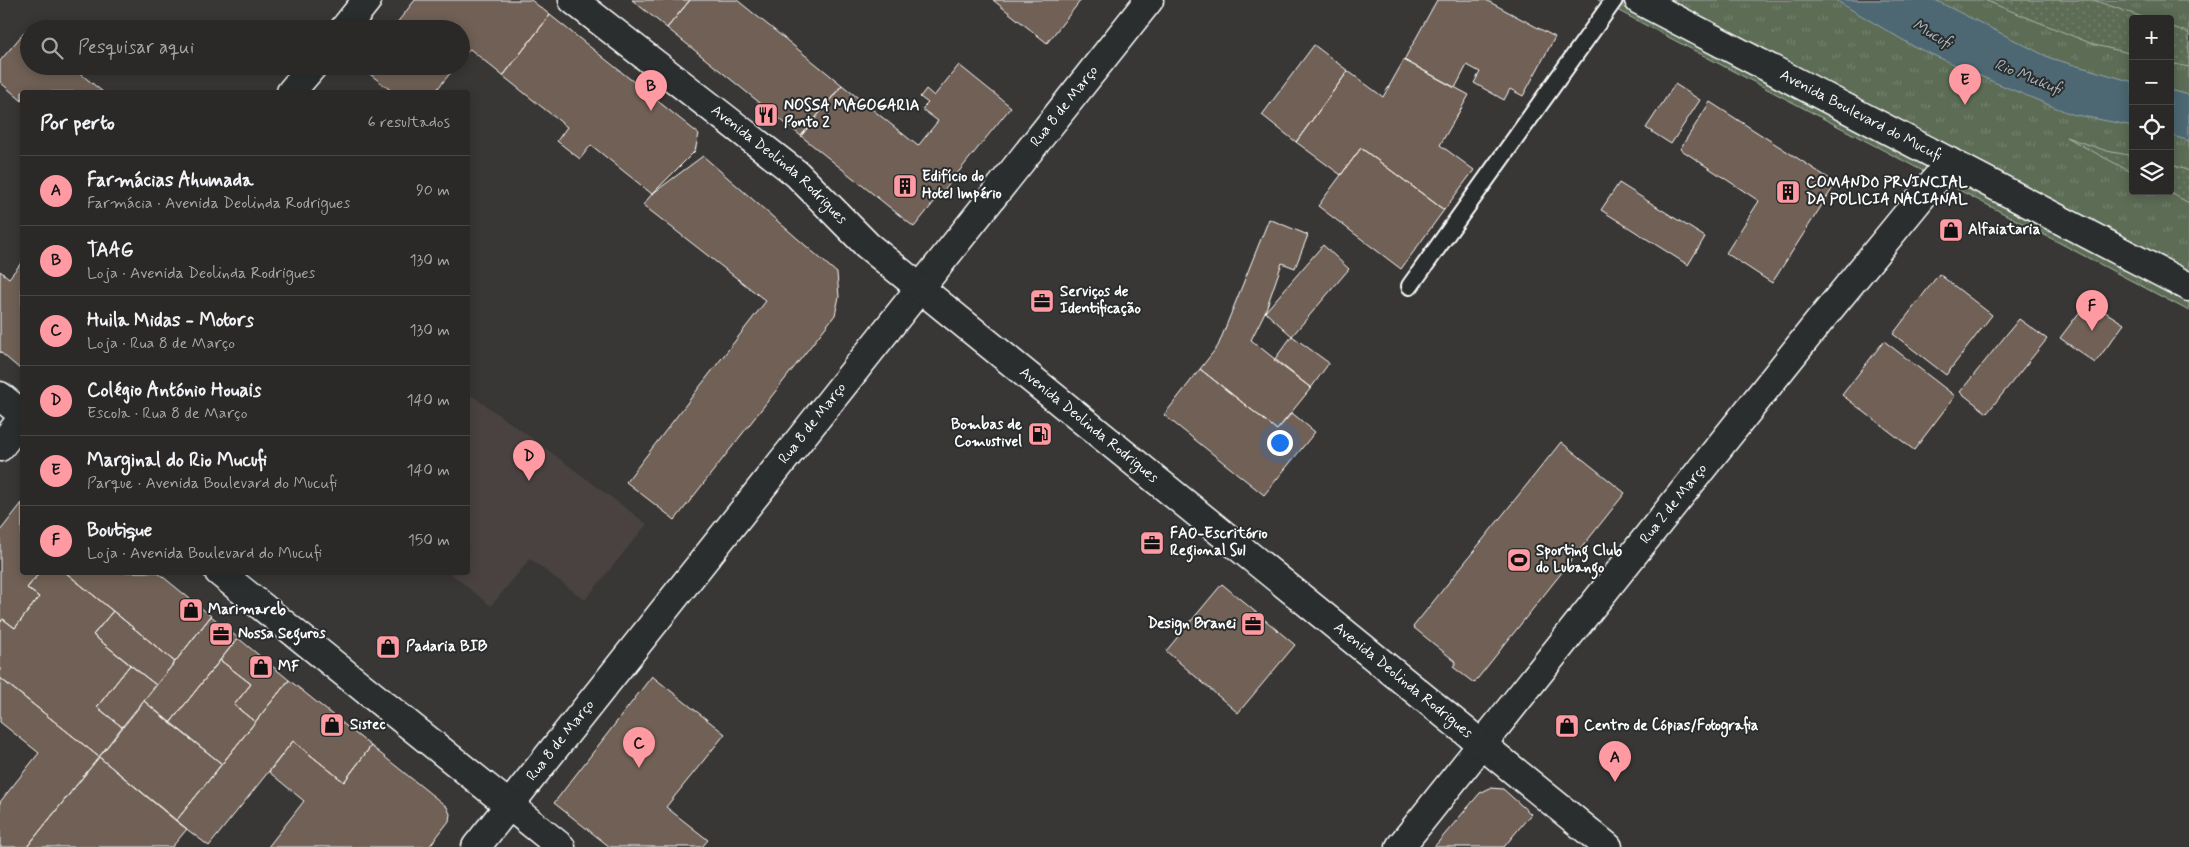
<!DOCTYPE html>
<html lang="pt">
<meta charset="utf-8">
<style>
body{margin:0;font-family:Mynerve,sans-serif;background:#363534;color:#f1f3f6}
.controls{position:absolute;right:15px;top:15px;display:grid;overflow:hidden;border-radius:5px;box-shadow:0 2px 12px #0003}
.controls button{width:45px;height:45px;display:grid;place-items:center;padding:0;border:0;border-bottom:1px solid #464545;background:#2a2928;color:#f1f3f6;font:25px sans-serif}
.you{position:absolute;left:1279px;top:442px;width:18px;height:18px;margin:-12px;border:4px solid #fff;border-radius:50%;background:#1a73e8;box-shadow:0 0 0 8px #1a73e833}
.badge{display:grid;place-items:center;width:32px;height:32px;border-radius:50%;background:#ff9aa2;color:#111;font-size:16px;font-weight:700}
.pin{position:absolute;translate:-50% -41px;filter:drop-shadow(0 1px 2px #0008)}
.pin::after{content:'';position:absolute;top:26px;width:18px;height:15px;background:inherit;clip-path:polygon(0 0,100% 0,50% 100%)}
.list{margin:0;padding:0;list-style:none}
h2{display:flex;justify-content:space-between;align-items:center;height:65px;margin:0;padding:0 20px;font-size:21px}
h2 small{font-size:16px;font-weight:400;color:#a5a6a8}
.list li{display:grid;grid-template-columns:32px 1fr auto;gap:15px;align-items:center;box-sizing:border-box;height:70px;padding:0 20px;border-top:1px solid #464545}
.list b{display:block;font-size:19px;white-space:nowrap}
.list p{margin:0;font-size:16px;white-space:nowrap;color:#a5a6a8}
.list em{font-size:16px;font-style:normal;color:#a5a6a8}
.icon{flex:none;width:28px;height:28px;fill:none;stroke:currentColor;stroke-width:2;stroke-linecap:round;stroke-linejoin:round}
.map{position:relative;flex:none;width:2189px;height:847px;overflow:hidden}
.search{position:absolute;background:#2a2928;box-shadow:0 2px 12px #0003;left:20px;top:20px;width:450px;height:55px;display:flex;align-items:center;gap:12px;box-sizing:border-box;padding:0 18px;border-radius:28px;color:#a5a6a8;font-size:19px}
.panel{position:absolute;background:#2a2928;box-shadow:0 2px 12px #0003;left:20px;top:90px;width:450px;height:485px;border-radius:5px}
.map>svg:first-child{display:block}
.built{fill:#48433f}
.park{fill:url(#park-tufts);stroke:#adb6aa;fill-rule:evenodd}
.garden{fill:url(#garden-dots);stroke:#adb6aa}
.water{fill:#4e6773;stroke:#95a4ab}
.building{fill:#6f6055;stroke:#fff}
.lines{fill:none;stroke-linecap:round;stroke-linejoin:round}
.lane-casing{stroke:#fff;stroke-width:20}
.street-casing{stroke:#fff;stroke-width:31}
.secondary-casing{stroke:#fff;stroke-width:31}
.primary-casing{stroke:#fff;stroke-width:31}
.lane{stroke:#2a2d2e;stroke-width:16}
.street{stroke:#2a2d2e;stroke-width:28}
.secondary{stroke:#2a2d2e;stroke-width:28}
.primary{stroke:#2a2d2e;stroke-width:28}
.labels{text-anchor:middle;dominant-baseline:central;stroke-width:4;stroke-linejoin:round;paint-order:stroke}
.poi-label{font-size:15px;font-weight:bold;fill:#fff;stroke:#2a2d2e;text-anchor:start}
.street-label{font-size:15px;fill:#fff;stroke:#2a2d2e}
.water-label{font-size:16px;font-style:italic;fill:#afbbc0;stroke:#2a2d2e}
</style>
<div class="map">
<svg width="2189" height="847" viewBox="0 0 2189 847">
<defs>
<pattern id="park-tufts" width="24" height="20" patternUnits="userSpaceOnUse" patternTransform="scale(1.25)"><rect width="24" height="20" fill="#5b6c55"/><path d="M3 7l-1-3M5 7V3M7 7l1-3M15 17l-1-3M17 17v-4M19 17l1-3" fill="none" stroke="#74826e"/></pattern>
<pattern id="garden-dots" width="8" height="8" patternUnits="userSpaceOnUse" patternTransform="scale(1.25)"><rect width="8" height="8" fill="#5b6c55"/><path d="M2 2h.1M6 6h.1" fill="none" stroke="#74826e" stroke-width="1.8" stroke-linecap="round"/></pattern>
</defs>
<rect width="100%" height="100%" fill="#383736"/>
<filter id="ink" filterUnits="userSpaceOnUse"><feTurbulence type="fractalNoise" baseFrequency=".02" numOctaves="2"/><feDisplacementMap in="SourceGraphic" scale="10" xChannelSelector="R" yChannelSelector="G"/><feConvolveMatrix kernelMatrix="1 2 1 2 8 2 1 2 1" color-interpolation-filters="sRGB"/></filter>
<g filter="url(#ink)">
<path class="built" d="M468 393 533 439 647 524 585 600 530 559 491 606 450 573 468 572Z"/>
<path class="park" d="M1598 0H2189V311ZM2133 19H2170V191H2133Z"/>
<path class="garden" d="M1984 0H2093L2148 19H2133V54L2095 45Z
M2170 26 2189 33V67L2170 63Z
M2066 137 2107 151 2133 156V173Z
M2170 164 2189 171V203L2167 191H2170Z"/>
<path class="water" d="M1835 0H1935L2050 58 2133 82V126L2071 114 1996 83 1913 46Z
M2170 90 2189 95V141L2170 135Z"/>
<path class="building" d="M415 0H531L550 15 503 76 470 49 461 59V29H392Z
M632 0H690L667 28Z
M690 0H737L842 85 801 136 667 28Z
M993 0H1081L1047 43Z
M1437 0H1486L1555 37 1523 96 1510 89 1504 100 1474 83 1480 72 1467 65 1455 88 1404 60Z
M550 15 699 134 695 151 652 194 591 145 580 159 557 141 567 127 503 76Z
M27 29 29 31V66H71L103 92H22V101L0 82V61Z
M1314 45 1348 71 1296 142 1262 115Z
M1404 60 1469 95 1440 145 1474 170 1444 210 1361 148 1341 175 1296 142 1348 71 1383 97Z
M959 65 1011 107 914 227 801 136 842 85 918 146 938 121 922 109 928 103 920 97 926 89 934 96Z
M363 66H456L435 92H393L362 68Z
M1675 84 1700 100 1671 144 1646 128Z
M1710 102 1836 183 1772 283 1726 253 1759 201 1680 149Z
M1361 148 1444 210 1401 269 1318 206Z
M703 156 837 273 839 297 835 315 675 520 626 482 766 301 643 205 652 194Z
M1619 183 1705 237 1688 265 1601 210Z
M1269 219 1308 235 1295 268 1282 263 1265 312 1251 340 1311 388 1277 430 1200 369 1218 346Z
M1323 245 1349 269 1292 336 1265 312Z
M22 262V366L20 369 0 352V271L9 278Z
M1939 274 1992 315 1946 375 1893 334Z
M2088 301 2124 324 2095 363 2060 338Z
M2019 319 2047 339 1987 413 1960 392Z
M1292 336 1329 363 1311 388 1274 360Z
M1884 341 1955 396 1914 450 1842 395Z
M1200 369 1277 430 1292 413 1315 432 1264 495 1164 415Z
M1561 442 1625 493 1474 683 1453 667 1456 662 1413 627Z
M22 503V572H40L27 588 39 597 15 628 3 619 0 623V531Z
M40 572H65L113 611 93 635 130 665 97 707 122 727 99 757 0 678V623L3 619 15 628 39 597 27 588Z
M65 572H157L211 616 175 662Z
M1222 584 1295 645 1238 713 1166 651Z
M113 611 175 662 156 685 93 635Z
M211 616 238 638 170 723 144 701Z
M238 638 289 680 255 722 234 705 251 684 220 660Z
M220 660 251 684 234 705 255 722 222 764 170 723Z
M130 665 156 685 122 727 97 707Z
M652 676 725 734 666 807 708 840 702 847H610L554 803Z
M0 678 99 757 27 847H0V802L39 753 0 722Z
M289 680 371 746 344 782 293 741 209 846 176 821Z
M144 701 222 764 176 821 99 757Z
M293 741 344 782 371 746 447 807 450 814 449 821 429 847H268L304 801 269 772Z
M99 757 187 829 172 847H27Z
M1490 788 1503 789 1531 814 1504 847H1434L1480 793Z"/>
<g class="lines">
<defs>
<path id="lane" d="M1410 286 1614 0"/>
<g id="street">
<path id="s1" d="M476 847 1149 0"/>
<path id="s2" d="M1400 847 1818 323 1950 162"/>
</g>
<g id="secondary">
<path id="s3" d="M573 0 797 174 867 245 1608 847"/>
<path id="s4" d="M1639 0 2189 287"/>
<path d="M344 29 367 0"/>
<path d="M291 92 313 66"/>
<path d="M0 447 22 419"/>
</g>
<path id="primary" d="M0 396 22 414
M219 572 561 847"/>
</defs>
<use href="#lane" class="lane-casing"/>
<use href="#street" class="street-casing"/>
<use href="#secondary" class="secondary-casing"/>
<use href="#primary" class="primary-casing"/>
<use href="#lane" class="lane"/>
<use href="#street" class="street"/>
<use href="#secondary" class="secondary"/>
<use href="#primary" class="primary"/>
</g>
</g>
<defs>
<symbol id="restaurant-square" viewBox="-11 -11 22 22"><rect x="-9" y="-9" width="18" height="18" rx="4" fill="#ff9aa2" stroke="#2a2d2e"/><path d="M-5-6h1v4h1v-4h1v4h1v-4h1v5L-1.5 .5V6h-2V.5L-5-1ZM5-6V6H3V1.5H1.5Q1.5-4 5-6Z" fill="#111"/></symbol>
<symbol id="building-square" viewBox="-11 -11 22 22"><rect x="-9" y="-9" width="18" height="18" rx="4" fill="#ff9aa2" stroke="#2a2d2e"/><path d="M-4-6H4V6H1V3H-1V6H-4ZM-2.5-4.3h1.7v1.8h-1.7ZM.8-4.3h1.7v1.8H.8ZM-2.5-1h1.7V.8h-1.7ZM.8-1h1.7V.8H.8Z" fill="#111"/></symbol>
<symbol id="shop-square" viewBox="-11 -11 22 22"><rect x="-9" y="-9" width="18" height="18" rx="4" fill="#ff9aa2" stroke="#2a2d2e"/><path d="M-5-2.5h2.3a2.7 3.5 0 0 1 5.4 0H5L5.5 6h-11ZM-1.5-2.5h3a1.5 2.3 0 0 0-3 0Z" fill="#111"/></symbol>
<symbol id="office-square" viewBox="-11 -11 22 22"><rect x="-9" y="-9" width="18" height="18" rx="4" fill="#ff9aa2" stroke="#2a2d2e"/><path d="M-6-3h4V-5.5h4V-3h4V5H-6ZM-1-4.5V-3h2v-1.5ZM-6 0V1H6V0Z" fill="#111"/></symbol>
<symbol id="fuel-square" viewBox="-11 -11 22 22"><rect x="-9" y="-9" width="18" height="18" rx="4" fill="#ff9aa2" stroke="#2a2d2e"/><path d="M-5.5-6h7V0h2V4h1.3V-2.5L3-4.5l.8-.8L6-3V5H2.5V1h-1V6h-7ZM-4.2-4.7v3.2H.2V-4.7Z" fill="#111"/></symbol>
<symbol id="stadium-square" viewBox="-11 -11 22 22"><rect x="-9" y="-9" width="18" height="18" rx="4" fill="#ff9aa2" stroke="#2a2d2e"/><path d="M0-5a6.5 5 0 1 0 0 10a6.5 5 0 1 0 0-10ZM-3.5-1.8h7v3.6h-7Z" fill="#111"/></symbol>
</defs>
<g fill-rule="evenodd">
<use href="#restaurant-square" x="752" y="101" width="28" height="28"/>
<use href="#building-square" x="891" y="172" width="28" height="28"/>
<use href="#building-square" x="1774" y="178" width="28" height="28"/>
<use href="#shop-square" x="1937" y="216" width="28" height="28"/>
<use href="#office-square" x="1028" y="287" width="28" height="28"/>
<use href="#fuel-square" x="1026" y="420" width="28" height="28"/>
<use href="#office-square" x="1138" y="529" width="28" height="28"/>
<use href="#stadium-square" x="1505" y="546" width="28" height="28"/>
<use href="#shop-square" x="177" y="596" width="28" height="28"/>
<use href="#office-square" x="1239" y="610" width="28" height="28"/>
<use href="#office-square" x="207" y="620" width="28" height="28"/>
<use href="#shop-square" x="374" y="633" width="28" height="28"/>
<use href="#shop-square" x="247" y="653" width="28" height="28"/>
<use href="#shop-square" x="318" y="711" width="28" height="28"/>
<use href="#shop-square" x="1553" y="712" width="28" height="28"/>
</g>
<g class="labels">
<g class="poi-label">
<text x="784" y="106">NOSSA MAGOGARIA<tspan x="784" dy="17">Ponto 2</tspan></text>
<text x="922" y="177">Edifício do<tspan x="922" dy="17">Hotel Império</tspan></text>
<text x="1806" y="183">COMANDO PRVINCIAL<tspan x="1806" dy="17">DA POLICIA NACIANAL</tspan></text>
<text x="1968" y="230">Alfaiataria</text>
<text x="1060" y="292">Serviços de<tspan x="1060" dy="17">Identificação</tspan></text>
<text x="1022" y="425" text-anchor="end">Bombas de<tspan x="1022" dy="17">Comustivel</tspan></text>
<text x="1170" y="534">FAO-Escritório<tspan x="1170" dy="17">Regional Sul</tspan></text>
<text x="1536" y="551">Sporting Club<tspan x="1536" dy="17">do Lubango</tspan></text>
<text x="208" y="610">Marimareb</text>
<text x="1236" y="624" text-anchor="end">Design Branei</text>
<text x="238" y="634">Nossa Seguros</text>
<text x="406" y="647">Padaria BIB</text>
<text x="278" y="667">MF</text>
<text x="350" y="725">Sistec</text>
<text x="1584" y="726">Centro de Cópias/Fotografia</text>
</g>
<g class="street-label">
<text stroke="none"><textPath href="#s1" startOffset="946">Rua 8 de Março</textPath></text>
<text stroke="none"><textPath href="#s4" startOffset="250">Avenida Boulevard do Mucufi</textPath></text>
<text stroke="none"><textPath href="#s3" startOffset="264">Avenida Deolinda Rodrigues</textPath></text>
<text stroke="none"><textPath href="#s1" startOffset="541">Rua 8 de Março</textPath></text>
<text stroke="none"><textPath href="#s3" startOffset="669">Avenida Deolinda Rodrigues</textPath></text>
<text stroke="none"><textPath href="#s2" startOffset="439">Rua 2 de Março</textPath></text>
<text stroke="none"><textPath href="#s3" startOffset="1074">Avenida Deolinda Rodrigues</textPath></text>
<text stroke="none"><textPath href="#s1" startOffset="136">Rua 8 de Março</textPath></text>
</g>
<g class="water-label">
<text transform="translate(1932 34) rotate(30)">Mucufi</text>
<text transform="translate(2028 77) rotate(22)">Rio Mukufi</text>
</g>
</g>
</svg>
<div class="controls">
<button>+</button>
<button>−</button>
<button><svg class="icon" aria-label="locate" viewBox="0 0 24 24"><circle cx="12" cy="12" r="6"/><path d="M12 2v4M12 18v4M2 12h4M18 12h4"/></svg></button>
<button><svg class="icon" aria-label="layers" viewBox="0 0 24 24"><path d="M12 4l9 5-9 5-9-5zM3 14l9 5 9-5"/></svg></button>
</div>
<div class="you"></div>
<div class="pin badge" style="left:1615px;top:782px">A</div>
<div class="pin badge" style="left:651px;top:111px">B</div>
<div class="pin badge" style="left:639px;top:768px">C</div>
<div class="pin badge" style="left:529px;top:481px">D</div>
<div class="pin badge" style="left:1965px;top:105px">E</div>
<div class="pin badge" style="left:2092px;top:331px">F</div>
<div class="search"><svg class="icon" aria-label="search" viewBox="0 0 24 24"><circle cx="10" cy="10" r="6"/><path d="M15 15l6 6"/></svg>Pesquisar aqui</div>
<section class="panel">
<h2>Por perto<small>6 resultados</small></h2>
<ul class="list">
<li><span class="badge">A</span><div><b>Farmácias Ahumada</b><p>Farmácia · Avenida Deolinda Rodrigues</p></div><em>90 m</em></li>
<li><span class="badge">B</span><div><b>TAAG</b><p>Loja · Avenida Deolinda Rodrigues</p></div><em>130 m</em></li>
<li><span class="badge">C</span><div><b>Huila Midas - Motors</b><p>Loja · Rua 8 de Março</p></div><em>130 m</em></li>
<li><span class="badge">D</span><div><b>Colégio António Houais</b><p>Escola · Rua 8 de Março</p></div><em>140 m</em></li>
<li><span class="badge">E</span><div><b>Marginal do Rio Mucufi</b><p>Parque · Avenida Boulevard do Mucufi</p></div><em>140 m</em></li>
<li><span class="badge">F</span><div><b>Boutique</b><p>Loja · Avenida Boulevard do Mucufi</p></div><em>150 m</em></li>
</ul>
</section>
</div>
